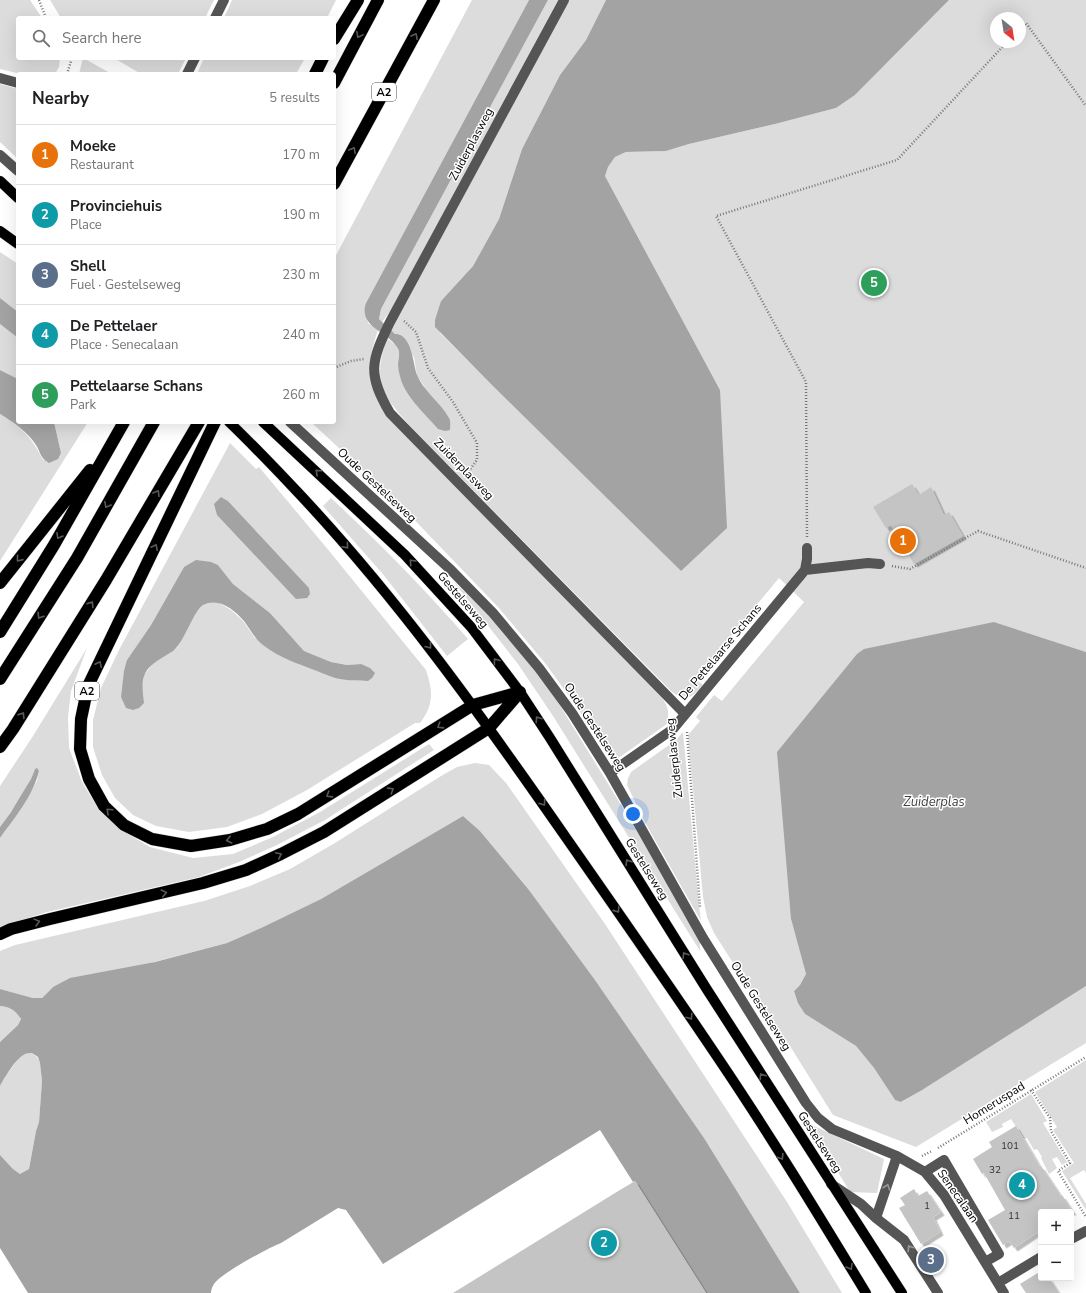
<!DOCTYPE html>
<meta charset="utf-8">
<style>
body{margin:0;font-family:"Nunito Sans",sans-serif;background:#f2f2f2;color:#202124}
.controls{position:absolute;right:12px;bottom:12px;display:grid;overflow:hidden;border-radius:4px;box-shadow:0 4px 16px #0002}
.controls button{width:36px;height:36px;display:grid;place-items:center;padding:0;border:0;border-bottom:1px solid #e0e0e0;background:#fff;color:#202124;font:20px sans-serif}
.compass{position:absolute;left:990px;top:12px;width:36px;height:36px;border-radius:50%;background:#fff;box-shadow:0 4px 16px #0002;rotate:150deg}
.you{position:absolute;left:633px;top:814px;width:14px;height:14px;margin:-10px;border:3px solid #fff;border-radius:50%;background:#1a73e8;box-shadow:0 0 0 6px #1a73e833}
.badge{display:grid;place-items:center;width:26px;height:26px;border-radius:50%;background:#db2777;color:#fff;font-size:13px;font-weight:700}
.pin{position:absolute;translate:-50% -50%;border:2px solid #fff;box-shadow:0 1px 4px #0006}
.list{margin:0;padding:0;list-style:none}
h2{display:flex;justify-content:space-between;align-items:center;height:52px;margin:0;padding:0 16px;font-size:17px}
h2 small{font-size:13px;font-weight:400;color:#757577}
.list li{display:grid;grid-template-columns:26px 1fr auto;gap:12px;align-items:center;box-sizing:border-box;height:60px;padding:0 16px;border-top:1px solid #e0e0e0}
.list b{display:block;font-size:15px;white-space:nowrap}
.list p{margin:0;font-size:13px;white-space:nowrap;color:#757577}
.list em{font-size:13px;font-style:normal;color:#757577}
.icon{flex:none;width:22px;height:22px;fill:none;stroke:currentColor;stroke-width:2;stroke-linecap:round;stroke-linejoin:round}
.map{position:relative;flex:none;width:1086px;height:1293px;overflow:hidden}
.search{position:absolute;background:#fff;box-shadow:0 4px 16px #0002;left:16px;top:16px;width:320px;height:44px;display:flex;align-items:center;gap:10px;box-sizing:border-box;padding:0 14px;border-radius:4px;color:#757577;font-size:15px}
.panel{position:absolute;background:#fff;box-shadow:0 4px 16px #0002;left:16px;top:72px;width:320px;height:352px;border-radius:4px}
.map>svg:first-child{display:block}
.green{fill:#dcdcdc;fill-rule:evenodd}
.water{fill:#a3a3a3}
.building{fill:#c4c4c4;filter:url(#shadow)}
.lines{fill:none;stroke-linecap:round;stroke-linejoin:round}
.major-casing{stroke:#dbdbdb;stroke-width:11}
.highway-casing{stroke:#dbdbdb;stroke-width:13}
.path{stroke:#777;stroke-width:2.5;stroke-dasharray:1 2;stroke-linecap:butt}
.minor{stroke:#555;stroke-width:10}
.major{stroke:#000;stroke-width:10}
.highway{stroke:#000;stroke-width:12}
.oneway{stroke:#595959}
.oneway2{stroke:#999}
.labels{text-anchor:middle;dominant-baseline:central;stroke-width:3;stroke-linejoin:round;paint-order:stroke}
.number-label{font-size:10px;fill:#313131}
.shield{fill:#fff;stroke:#4c4c4c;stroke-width:1}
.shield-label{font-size:11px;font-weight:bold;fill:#000}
.street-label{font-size:12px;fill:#000;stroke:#fff}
.water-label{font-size:13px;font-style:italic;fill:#444;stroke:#fff}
</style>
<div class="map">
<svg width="1086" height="1293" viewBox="0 0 1086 1293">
<defs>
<filter id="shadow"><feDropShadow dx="3.5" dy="3.5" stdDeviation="0" flood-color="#0004"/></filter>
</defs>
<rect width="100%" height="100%" fill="#fff"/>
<path class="green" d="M0 0H30L42 18H18V58H60L59 67 55 74H21L0 69Z
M50 0H214L205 18H61Z
M232 0H336L327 18H224Z
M472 0H529L366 303 368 323 378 330C370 352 368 374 376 396 378 403 383 409 386 415L662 698C669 708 669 711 667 724L617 759 607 752 579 710 545 663 499 608 403 508 311 422H334V259Z
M548 0H558L391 310 382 322 379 319 381 309Z
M569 0H606L586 40 560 75 522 149 499 219 473 266 441 301 440 333 681 571 720 390 605 176 608 167 615 157 626 152 666 151 689 144 775 124 836 108 855 95 949 0H1086V652L994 622 791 919 806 974 800 985 794 991 805 1014 856 1046 874 1068 895 1100 902 1102 1086 986V1043L916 1147 833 1115 790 1046 770 1021 714 933 707 917 703 897 688 735 700 721 696 717 714 695 722 701 804 602 779 578 695 679 703 685C692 698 686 702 672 692L412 428C403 418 393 407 386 396 376 381 380 353 388 339L398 347 399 353 398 367 401 380 425 387 417 376 414 357 395 334 391 331ZM996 18H1020V42H996Z
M83 58 112 74H79Z
M114 58H186L178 74H141Z
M204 58H305L296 74H197Z
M0 84 18 89V159L0 142Z
M0 252 18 264V312L0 298Z
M0 324 18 338V379L0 370Z
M0 414C22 428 31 436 43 460L61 453 54 422H88L0 561Z
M230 443 256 469 259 467 330 552 426 670C433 691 434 705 420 723H415L307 790 262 814 227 827 189 832 156 826 133 815 115 798 102 775 93 747V720L101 688 119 650ZM221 497 228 501 309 588ZM218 565 233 584 270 613 304 651 331 662 347 665 361 664 368 681 359 680 340 679 296 663 255 638 243 621 231 610 221 604 212 601 200 606 177 648 152 664 144 676 142 687 127 660 151 625 184 567Z
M331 498C379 543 425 589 468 639L447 656 382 573 323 506Z
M453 581 490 615 531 665 556 699 677 896 700 942V951L553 716 518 664Z
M87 648 71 691 68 717 69 748 82 782 99 810 121 830 150 847 193 858 233 854 273 837 320 812 429 744 434 750 325 820 277 845 239 862 199 877 47 912 0 927V838L30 793 37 781 39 771 35 769C28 790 13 809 0 827V786L33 736Z
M683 732 699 905 701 921 647 826 627 785 628 778 631 772 676 740Z
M475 763 489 765 506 783 605 924 787 1202 842 1293H800L704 1138 595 980 529 890 480 831 463 816 321 899 261 928 227 943 154 962 53 987 42 998H33L0 989V951L15 945 204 901 250 886 290 869 335 843 441 776 457 767Z
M0 1006C10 1007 15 1010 21 1019L18 1025 0 1042Z
M25 1053H32L38 1058 40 1063 42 1081 39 1122 36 1131 29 1169 20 1174 13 1169 0 1155V1086L7 1074 19 1058Z
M1086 1060V1173L1084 1170 1070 1178 1086 1204V1210L1062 1171 1074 1163 1053 1130 1057 1127 1035 1092Z
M1031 1094 1047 1121 1043 1123 1067 1162 1062 1165 1057 1157 1052 1159 1057 1168 1049 1174 1041 1158 1042 1157 1037 1149 1034 1150 1027 1138 1024 1139 1011 1119 1002 1124 1003 1127 992 1132 986 1122Z
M808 1123 884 1159 877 1193 850 1192Z"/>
<path class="water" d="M529 0H548L381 309 379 319 395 334C412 334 413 364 417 375 424 392 441 403 449 418 451 421 450 426 450 430L445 431 438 429C426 415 407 398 401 380 400 376 398 370 398 365 398 359 401 352 397 347 387 331 358 327 366 303Z
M606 0H949L855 95 836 108 775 124 689 144 666 151 626 152 615 157 608 167 605 176 720 390 727 528 681 571 491 384 435 327V320L441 301 473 266 499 219 522 149 560 75 586 40Z
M0 298 18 312V338L0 324Z
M0 370 18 379V422H54L61 453 58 459 49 463C40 458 41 453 36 445 27 431 14 423 0 414Z
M221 497 228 501 309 588 310 594 307 598 296 599 217 515 214 504Z
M196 560 211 562 218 565 233 584 270 613 304 651 331 662 347 665 361 664 370 668 375 673 372 678 368 681C358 680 349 681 340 679 333 678 325 674 317 671 299 664 279 658 263 645 255 639 250 629 244 621 234 609 218 597 203 605 194 610 184 643 173 651 167 655 159 659 153 664 140 674 142 688 144 703L139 708 133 710 126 708 121 697 124 671 127 660 151 625 184 567Z
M994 622 1086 652V986L922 1090 901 1102 895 1100 874 1068 856 1046 805 1014 798 1003 794 991 800 985 806 974 791 919 777 752 857 654 864 649Z
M37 768 39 771C33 796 15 817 0 838V827L11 812 31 779 35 769Z
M463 816 480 831 529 890 595 980 704 1138 800 1293H706L635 1181 633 1182 600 1130 383 1264 346 1210 338 1208 281 1243C268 1248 220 1274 214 1284 212 1287 211 1290 211 1293H28L0 1248V1155L13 1169 20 1174 29 1169 36 1131 39 1122 42 1081 40 1063 38 1057 32 1053C31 1053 26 1053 25 1054 16 1058 5 1077 0 1086V1042L18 1025 21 1019C15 1010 10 1007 0 1006V989L33 998H42L53 987 70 978 155 962 227 943 261 928 321 899Z"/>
<path class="building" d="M912 484 919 495 931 487 944 515 949 512 963 536 914 564 891 525 886 528 873 507Z
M1016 1126 1040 1167 1041 1166 1061 1196 1062 1195 1073 1212H1041V1230L1014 1248 1009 1241 1003 1245 988 1220 1005 1210 984 1173 982 1174 973 1159 992 1147 989 1142Z
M635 1181 706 1293H453L615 1193Z
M914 1189 918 1196 927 1191 941 1212 933 1217 940 1232 921 1244 899 1208 905 1205 900 1198Z
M1041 1271V1278H1049L1059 1293H1026L1020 1284Z"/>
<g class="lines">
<defs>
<path id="major" d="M0 181 18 198
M0 231 18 244
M229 422C250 442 270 463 290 484 394 593 481 715 567 839 618 912 669 985 718 1058 770 1135 818 1214 866 1293
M263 422 405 555 471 627 520 692 550 738 706 988 902 1293"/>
<path id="highway" d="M334 39 358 0
M315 74 323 58
M334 83 378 0
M334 184 434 0
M215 422 88 686 81 719 80 749 89 779 104 806 124 825 152 839 191 846 230 840 267 829 298 814 473 705 520 692
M0 583 90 470
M0 632 54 545 124 422
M0 679 77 558 154 422
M0 747 13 729 106 580 199 422
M0 934 11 929 50 919 203 883 246 870 281 854 324 832 489 728 520 692"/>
</defs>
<use href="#major" class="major-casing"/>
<use href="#highway" class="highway-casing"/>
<path class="path" d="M39 0 46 18
M1020 29 1026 23 1086 106
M67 74 72 58
M404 321 416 332 428 368 453 402 477 443V460L466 475
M334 368 351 361 364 359
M807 537 806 382 716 216 897 160 1007 42
M892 566 910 569 978 531 1086 568
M687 732 700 907
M1031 1090 1050 1118 1051 1131 1070 1163 1058 1171 1086 1217
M938 1148 1086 1057
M922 1156 932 1151"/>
<path class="minor" d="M564 0 390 322C371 361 367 374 390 413L685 714
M215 18 224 0
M187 74 195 58
M0 78 18 83
M0 155 18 171
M290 422 451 570 493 613 539 668 572 713 610 773 703 938 806 1103 818 1118 832 1129 897 1156 925 1172 944 1195 1004 1293
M805 570 868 563 880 564
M610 773 673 729 805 570 807 559V548
M925 1172 944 1160 999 1254 985 1262
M831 1184 861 1204 876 1218 904 1240 938 1293
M876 1218 897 1156
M1071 1239 1086 1231
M998 1283 1041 1257"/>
<use href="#major" class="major"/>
<use href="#highway" class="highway"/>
</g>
<defs><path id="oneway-chevron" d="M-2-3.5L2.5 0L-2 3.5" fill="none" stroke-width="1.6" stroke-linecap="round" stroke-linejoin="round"/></defs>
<g class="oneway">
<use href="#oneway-chevron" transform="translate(359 35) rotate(118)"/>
<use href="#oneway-chevron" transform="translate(415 36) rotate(-61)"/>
<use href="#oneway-chevron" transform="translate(353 150) rotate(-61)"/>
<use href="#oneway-chevron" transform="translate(318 472) rotate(-138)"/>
<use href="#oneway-chevron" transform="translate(157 493) rotate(-59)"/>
<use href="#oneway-chevron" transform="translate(107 505) rotate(119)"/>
<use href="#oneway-chevron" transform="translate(59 536) rotate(120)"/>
<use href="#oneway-chevron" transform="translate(346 546) rotate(49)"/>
<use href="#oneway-chevron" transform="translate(155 547) rotate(-64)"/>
<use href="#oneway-chevron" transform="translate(19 559) rotate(129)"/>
<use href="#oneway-chevron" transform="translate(412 562) rotate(-133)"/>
<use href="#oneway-chevron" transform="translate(91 604) rotate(-58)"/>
<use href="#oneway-chevron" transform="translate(40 616) rotate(123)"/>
<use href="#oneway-chevron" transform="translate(429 646) rotate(52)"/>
<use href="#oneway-chevron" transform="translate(496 661) rotate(-127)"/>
<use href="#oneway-chevron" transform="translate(99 664) rotate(-64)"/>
<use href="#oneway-chevron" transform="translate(22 715) rotate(-58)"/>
<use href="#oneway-chevron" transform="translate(538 719) rotate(-124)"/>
<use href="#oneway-chevron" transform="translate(440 726) rotate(148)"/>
<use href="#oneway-chevron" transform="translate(391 790) rotate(-32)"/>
<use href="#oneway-chevron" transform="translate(329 795) rotate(148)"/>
<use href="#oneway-chevron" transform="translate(543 803) rotate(55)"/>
<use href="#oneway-chevron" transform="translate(109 811) rotate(-137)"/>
<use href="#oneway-chevron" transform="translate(229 840) rotate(167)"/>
<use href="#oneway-chevron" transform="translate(279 855) rotate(-25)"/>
<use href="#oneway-chevron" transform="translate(628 862) rotate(-122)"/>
<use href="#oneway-chevron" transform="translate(164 893) rotate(-13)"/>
<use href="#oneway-chevron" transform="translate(617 910) rotate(55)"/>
<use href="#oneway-chevron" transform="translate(37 922) rotate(-15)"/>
<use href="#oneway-chevron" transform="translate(685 955) rotate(-122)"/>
<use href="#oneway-chevron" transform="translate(690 1017) rotate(56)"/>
<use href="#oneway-chevron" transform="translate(762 1076) rotate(-123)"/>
<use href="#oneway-chevron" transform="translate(781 1157) rotate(58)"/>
<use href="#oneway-chevron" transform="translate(850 1267) rotate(59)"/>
</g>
<g class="oneway2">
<use href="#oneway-chevron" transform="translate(887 1187) rotate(-71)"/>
<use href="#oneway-chevron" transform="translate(910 1248) rotate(-123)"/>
</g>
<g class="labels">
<g class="number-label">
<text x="1010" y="1146">101</text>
<text x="995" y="1170">32</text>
<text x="927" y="1206">1</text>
<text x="1014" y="1216">11</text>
</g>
<g class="shield">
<rect x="372" y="83" width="24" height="18" rx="3"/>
<rect x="75" y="682" width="24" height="18" rx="3"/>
</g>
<g class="shield-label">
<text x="384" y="92">A2</text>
<text x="87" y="691">A2</text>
</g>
<g class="street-label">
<text transform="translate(471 144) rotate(-62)">Zuiderplasweg</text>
<text transform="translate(464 469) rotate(46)">Zuiderplasweg</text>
<text transform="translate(377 485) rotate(43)">Oude Gestelseweg</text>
<text transform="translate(463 600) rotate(49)">Gestelseweg</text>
<text transform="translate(720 652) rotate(-50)">De Pettelaarse Schans</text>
<text transform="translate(595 727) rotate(57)">Oude Gestelseweg</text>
<text transform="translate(674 758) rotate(-96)">Zuiderplasweg</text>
<text transform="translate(647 869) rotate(58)">Gestelseweg</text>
<text transform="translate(761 1006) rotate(58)">Oude Gestelseweg</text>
<text transform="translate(994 1103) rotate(-32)">Homeruspad</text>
<text transform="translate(820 1142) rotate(57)">Gestelseweg</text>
<text transform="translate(958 1196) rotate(55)">Senecalaan</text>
</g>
<g class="water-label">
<text x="934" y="802">Zuiderplas</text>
</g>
</g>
</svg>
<div class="controls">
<button>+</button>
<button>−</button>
</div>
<svg class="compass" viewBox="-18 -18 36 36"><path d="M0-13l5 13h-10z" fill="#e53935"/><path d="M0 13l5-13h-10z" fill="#757577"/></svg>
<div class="you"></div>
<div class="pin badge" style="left:903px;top:541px;background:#e8710a">1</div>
<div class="pin badge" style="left:604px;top:1243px;background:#0f9aa8">2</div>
<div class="pin badge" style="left:931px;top:1260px;background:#5c6f8a">3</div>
<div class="pin badge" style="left:1022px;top:1185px;background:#0f9aa8">4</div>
<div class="pin badge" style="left:874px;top:283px;background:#2e9e5b">5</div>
<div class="search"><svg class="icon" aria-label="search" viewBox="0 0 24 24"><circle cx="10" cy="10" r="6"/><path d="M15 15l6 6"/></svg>Search here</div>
<section class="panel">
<h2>Nearby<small>5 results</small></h2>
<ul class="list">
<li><span class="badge" style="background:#e8710a">1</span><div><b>Moeke</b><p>Restaurant</p></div><em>170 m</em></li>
<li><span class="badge" style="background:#0f9aa8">2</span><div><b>Provinciehuis</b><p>Place</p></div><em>190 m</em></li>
<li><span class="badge" style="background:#5c6f8a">3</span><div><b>Shell</b><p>Fuel · Gestelseweg</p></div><em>230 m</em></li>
<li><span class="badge" style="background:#0f9aa8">4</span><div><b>De Pettelaer</b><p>Place · Senecalaan</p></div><em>240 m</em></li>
<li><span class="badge" style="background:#2e9e5b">5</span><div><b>Pettelaarse Schans</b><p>Park</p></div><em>260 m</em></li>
</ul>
</section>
</div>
